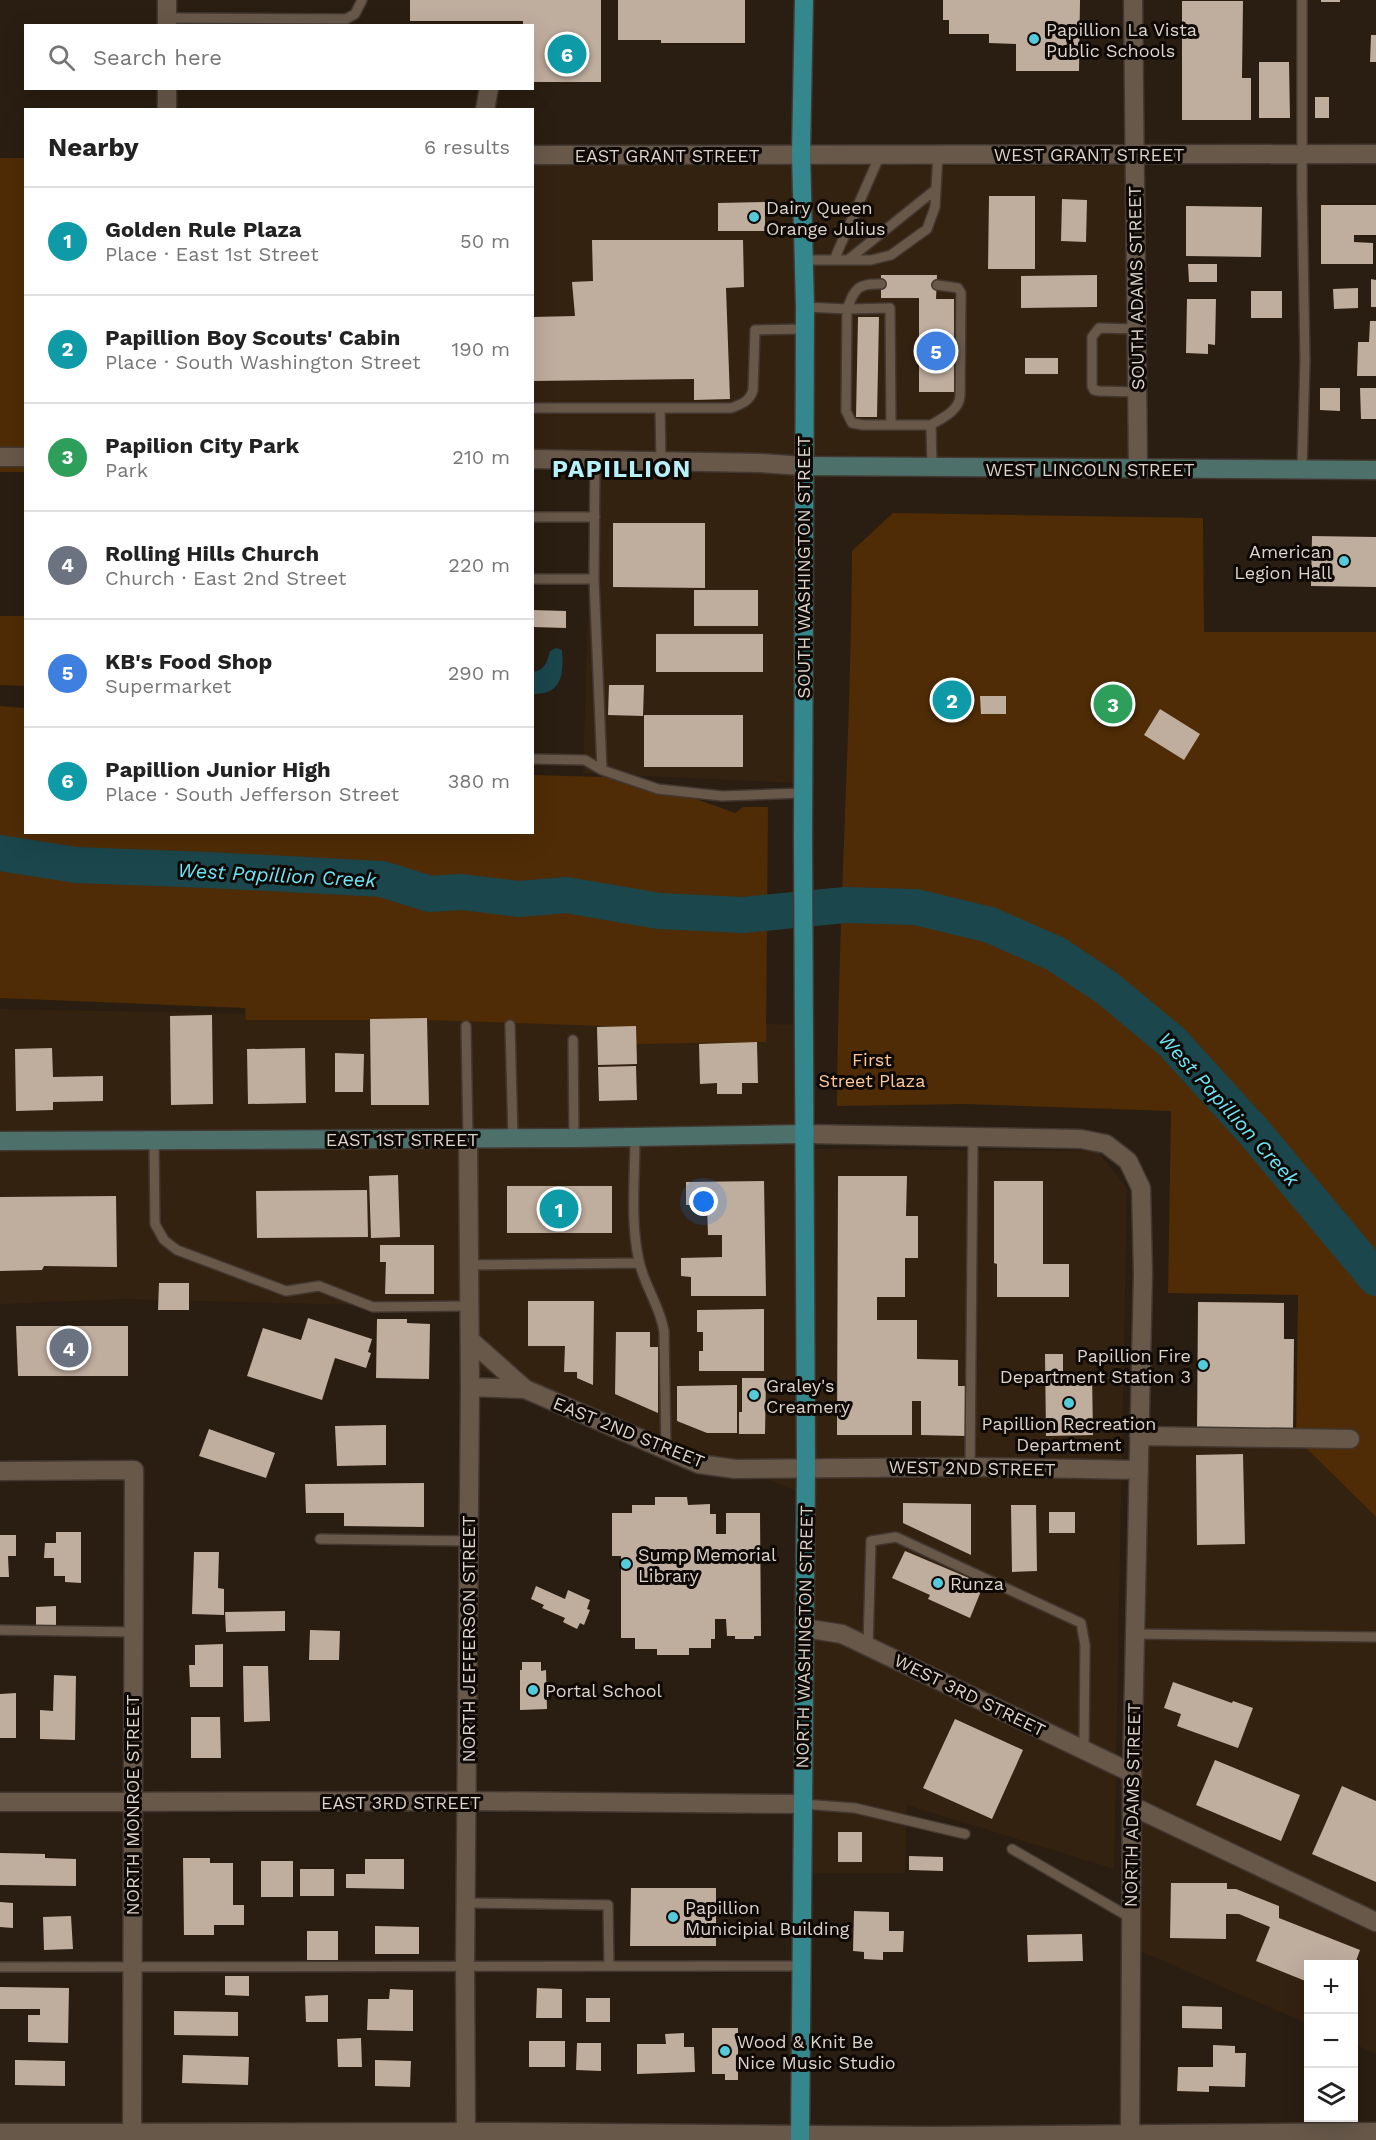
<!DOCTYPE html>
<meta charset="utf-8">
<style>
body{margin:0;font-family:"Work Sans",sans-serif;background:#f6f6f6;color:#222}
.controls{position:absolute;right:18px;bottom:18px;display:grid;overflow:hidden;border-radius:0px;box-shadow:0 6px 24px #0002}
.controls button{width:54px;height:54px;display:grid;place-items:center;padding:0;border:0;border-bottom:2px solid #e0e0e0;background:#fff;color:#222;font:30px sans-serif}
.you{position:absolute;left:704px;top:1202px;width:21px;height:21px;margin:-15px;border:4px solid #fff;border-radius:50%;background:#1a73e8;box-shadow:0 0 0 9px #1a73e833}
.badge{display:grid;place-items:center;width:39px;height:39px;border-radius:50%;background:#386e75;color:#fff;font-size:20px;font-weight:700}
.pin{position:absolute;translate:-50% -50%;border:3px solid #fff;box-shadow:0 2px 6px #0006}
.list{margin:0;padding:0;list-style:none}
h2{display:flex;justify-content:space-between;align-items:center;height:78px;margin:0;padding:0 24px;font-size:26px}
h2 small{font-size:20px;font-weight:400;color:#767676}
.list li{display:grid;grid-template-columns:39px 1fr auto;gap:18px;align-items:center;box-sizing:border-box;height:108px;padding:0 24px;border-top:2px solid #e0e0e0}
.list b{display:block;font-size:22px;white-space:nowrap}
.list p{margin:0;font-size:20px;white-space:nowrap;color:#767676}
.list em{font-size:20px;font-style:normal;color:#767676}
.icon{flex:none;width:33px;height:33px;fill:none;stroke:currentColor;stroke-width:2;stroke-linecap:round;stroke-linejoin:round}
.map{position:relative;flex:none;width:1376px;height:2140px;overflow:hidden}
.search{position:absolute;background:#fff;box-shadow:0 6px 24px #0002;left:24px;top:24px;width:510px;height:66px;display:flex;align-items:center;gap:15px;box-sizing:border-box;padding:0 21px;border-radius:0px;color:#767676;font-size:22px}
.panel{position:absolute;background:#fff;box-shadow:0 6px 24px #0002;left:24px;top:108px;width:510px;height:726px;border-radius:0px}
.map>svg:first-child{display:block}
.built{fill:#342211}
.green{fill:#4f2c05}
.water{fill:#1a464c}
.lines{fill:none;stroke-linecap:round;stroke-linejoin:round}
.river{stroke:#1a464c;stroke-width:36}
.building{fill:#bfad9e}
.lane-casing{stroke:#423831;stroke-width:12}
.street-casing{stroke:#423831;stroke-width:21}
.secondary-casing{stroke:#423831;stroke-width:21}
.primary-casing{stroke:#423831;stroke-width:21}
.lane{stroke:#67584a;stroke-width:9}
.street{stroke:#67584a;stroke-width:18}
.secondary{stroke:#4e706b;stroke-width:18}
.primary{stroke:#34878c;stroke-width:18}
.poi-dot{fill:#53cbdb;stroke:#0e0905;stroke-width:2}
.labels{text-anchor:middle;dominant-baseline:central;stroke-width:6;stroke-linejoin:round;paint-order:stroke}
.poi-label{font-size:18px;fill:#dcd3cb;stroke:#0e0905;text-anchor:start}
.street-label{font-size:18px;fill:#dcd3cb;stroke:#0e0905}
.park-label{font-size:18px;fill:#fec797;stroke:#0e0905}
.water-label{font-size:20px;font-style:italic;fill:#6be5f7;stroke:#0e0905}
.district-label{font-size:24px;font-weight:bold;letter-spacing:1.5px;fill:#b6f0f9;stroke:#0e0905}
</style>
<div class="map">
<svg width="1376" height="2140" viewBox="0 0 1376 2140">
<rect width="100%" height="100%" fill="#2a1d11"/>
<path class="built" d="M533 165 1127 166V477L795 476 796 783 583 773 593 449H533Z
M0 1009 812 1025 811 1149 1097 1151 1127 1188 1114 1869 907 1805 905 1873H802L812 1497 480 1370 475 1308 123 1299 0 1304Z
M1139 1436 1296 1438 1376 1517V2054L1354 2044V1964H1308V2024L1131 1947Z"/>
<path class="green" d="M0 158H25V472H0Z
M893 513 1203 518 1204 632H1376V1517L1296 1438 1298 1295 1168 1293 1171 1111 965 1104 837 1106C838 921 851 736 852 551Z
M0 616H25V686L0 685Z
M0 706 25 708 26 832H532L533 775 638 778 735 813 743 807H768L766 1042 636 1044 635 1027 428 1020H246L245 1008 0 998Z"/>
<path class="water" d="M556 648 562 650C564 674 562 695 533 694V672C545 670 547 662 550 651Z"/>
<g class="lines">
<path class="river" d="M0 853 76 865 209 870 382 879 430 894 461 892 519 899 566 895 659 911 743 915 845 905 916 907 990 925 1056 954 1107 988 1172 1042 1253 1131 1376 1278"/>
</g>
<path class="building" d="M410 0H601V82H532V26H523V21H410Z
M618 0H745V43H661V40H618Z
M943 0H1080L1079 71H1016V44L989 43V34H949V20H943Z
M1321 0H1340V2H1321Z
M1182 1H1243L1242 78H1251V120H1182Z
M1371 35H1376V62H1370Z
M1259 62H1289L1290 118H1259Z
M1315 97H1329V118H1315Z
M989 196H1035V269H988Z
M1062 199 1087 200 1086 242 1061 241Z
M765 202V231H718V203Z
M1321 205H1376V235H1354V242L1373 243V264H1321Z
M1186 206 1262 207 1261 257 1186 256Z
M592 240H743L744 287 726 288 730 399 694 400V379L532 381V317L575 316 572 282 593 281Z
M1188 264H1217V282H1189Z
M881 275H937L936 299H954V392H919V298H881Z
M1097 275V307L1021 308V276Z
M1371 279 1376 280V307H1371Z
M1358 288V308L1334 309 1333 289Z
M1251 291H1282V318H1251Z
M1187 299H1216L1215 345 1208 344V354L1186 353Z
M858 317H879L877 417H856Z
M1370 321H1376V376H1357L1358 342H1369Z
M1025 358H1058V374H1025Z
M1320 388H1340V411L1320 410Z
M1360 388H1376V419H1361Z
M613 523H705V588L613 587Z
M1312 536 1376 537V587L1311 586Z
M694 590H758V626H694Z
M532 610 566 611V628L532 627Z
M656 634H763V672H656Z
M609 685H644L643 716 608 715Z
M940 696H963L964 714H941Z
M980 696H1006V714H981Z
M1160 709 1200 734 1184 760 1144 735Z
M644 715H743V767H644Z
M212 1015 213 1104 171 1105 170 1016Z
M427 1018 429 1105H371L370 1019Z
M636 1026 637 1064 598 1065 597 1027Z
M757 1042 758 1083H742V1094H717V1083L700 1084 699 1044Z
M52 1048 53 1077 103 1076V1101L53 1102V1110L16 1111 15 1049Z
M305 1048 306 1103 248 1104 247 1049Z
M335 1053 364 1054 363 1092H335Z
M636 1066 637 1100 599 1101 598 1067Z
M398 1175 400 1237 371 1238 369 1176Z
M838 1176H907L906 1216H918V1258H905V1297H877V1320H917V1359L958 1360V1386H966V1436L921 1435V1401H912V1435H837Z
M764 1181 766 1296H691V1277L681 1276V1258L722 1257V1235H708L707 1205H686V1182Z
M994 1181H1043V1264H1069V1297H997V1264L994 1263Z
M507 1186H612V1233H507Z
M367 1190 368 1237 257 1238 256 1191Z
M116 1196 117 1267 44 1266 42 1270 0 1271V1197Z
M380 1245H434V1294H385L386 1262H380Z
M159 1283H189V1310H158Z
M528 1301H594L593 1385 577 1378V1372H564L565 1346H528Z
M1198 1302 1284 1303V1339H1294L1293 1432 1197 1431Z
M764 1309V1371H699V1351H703V1332H697V1310Z
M308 1318 372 1339 368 1352 371 1353 366 1368 335 1358 322 1400 247 1376 263 1328 301 1340Z
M377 1319H407V1323L430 1324 429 1379 376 1378Z
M16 1326H128V1376H18Z
M616 1332H650V1347H658V1413L615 1394Z
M1045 1354H1063V1373H1092L1093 1435 1046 1436Z
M742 1378H766L765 1434H739V1412H742Z
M737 1385V1433H707L677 1421V1386Z
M386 1425V1465L337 1466 335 1426Z
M209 1429 275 1453 266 1478 199 1456Z
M1243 1454 1245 1544 1197 1545 1196 1455Z
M424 1483V1527L344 1526V1513H306L305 1484Z
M655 1497H687L688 1505 710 1504V1514H716V1534H726V1513H760L761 1636H754V1639H735V1636H727L726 1619H715V1639H711V1648H689V1655H657V1649H635V1638H621V1556H612V1513H632V1505H655Z
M903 1503 971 1504V1555L903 1523Z
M1011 1505H1036L1037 1571 1012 1572Z
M1049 1512H1075V1533H1049Z
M56 1532H81V1583L65 1582V1576H54V1558H44L45 1543H56Z
M0 1535H16V1556H8L9 1577H0Z
M905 1551 976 1581 973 1588 981 1591 970 1618 928 1599 930 1595 892 1578Z
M194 1552H219L218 1588 224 1589V1615L192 1614Z
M536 1586 565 1599 568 1590 590 1600 587 1609 590 1610 584 1625 580 1623 577 1629 563 1622 565 1618 542 1608 544 1605 531 1599Z
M56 1606V1625H36V1607Z
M285 1611V1631L226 1632 225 1612Z
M310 1630 340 1631 339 1660H309Z
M223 1644V1687H190L189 1665H195V1645Z
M522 1662H541V1671L546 1670 547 1709 520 1710V1670H522Z
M243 1666H268L270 1721 244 1722Z
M54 1675 76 1676 75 1740 40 1739V1710L53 1711Z
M1173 1682 1232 1703 1233 1701 1253 1708 1238 1748 1177 1726 1181 1714 1164 1708Z
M16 1693V1738H0V1694Z
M191 1717H220L221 1758H191Z
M955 1719 1023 1750 992 1819 923 1788Z
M1215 1760 1300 1795 1281 1841 1196 1805Z
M1342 1786 1376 1801V1882L1312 1854Z
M838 1832H862V1862H838Z
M0 1853 45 1854V1858L76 1859V1886L0 1885Z
M909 1856 943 1857V1871L909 1870Z
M183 1858H210V1863H233V1905H244V1925H214V1935H184Z
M365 1859H404V1889L346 1888V1874H365Z
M261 1861H293V1897H261Z
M300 1869H334V1896H300Z
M1171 1883H1227V1889H1236L1279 1906V1918L1360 1950 1355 1964H1308V1982L1256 1961 1270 1927 1239 1914H1226V1939L1170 1938Z
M631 1888H716V1946H630Z
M0 1902 13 1903V1928L0 1927Z
M854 1911 889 1912V1931H904L903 1952H883V1960L864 1959V1952L853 1951Z
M71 1916 73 1949 44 1950 43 1917Z
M375 1926 419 1927V1954H375Z
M307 1931H338V1960H307Z
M1082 1934 1083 1961 1028 1962 1027 1935Z
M225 1976H249V1996L225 1995Z
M0 1987 69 1988 68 2043 28 2042V2015H40V2009H0Z
M537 1988 562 1989V2018H536Z
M390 1989 413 1990V2031L367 2030 368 1999H389Z
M328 1995V2022H306L305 1996Z
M586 1998H610V2022H586Z
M1182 2006 1222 2007V2029L1182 2028Z
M174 2011 238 2012V2036L174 2035Z
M712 2028H738V2080H725V2074H712Z
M684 2033V2047H694L695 2072 637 2074V2044H666L665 2034Z
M361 2038 362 2067H338L337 2039Z
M529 2041H565V2067H529Z
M577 2043H601V2071L576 2070Z
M1213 2045 1235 2046V2053H1246L1245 2087 1209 2086V2092L1177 2091 1178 2067H1213Z
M183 2055 249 2057 248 2085 182 2083Z
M15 2060 65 2061V2086L15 2085Z
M375 2060 411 2061 410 2087 375 2086Z"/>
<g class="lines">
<defs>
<path id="lane" d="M1302 0V189L1305 360 1302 469
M167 18 346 19 355 14 362 0
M849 259 935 190
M804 260H871L891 255 927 229 935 207 938 154
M834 260 880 155
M805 307 847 309C855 288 858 283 881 284
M1137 329 1099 328 1092 337V386L1094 390 1099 391 1137 392
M532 408H731C742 404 750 401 753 390L755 330 804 329
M660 409 661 461
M891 425 890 308 847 309 846 411 852 423 863 425H931L932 468
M931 425C942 418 959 411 960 396L961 293 958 288 937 285
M595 459 594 579 602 770
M532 517H595
M532 579H594
M532 759 585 760 602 770 658 789 722 796 803 793
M510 1025 513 1138
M466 1026 468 1138
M573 1040 574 1138
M635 1137C635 1178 630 1221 639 1261 644 1285 660 1306 664 1331L666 1451
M154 1141 155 1224 164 1240 177 1250 286 1291 319 1286 373 1307 469 1306
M469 1265 639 1263
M970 1467 973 1137
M320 1539 468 1541
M0 1630 133 1632
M1135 1634 1376 1637
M868 1646 871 1541 896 1537 1081 1623 1085 1645 1084 1750
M803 1804 855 1808 965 1834
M1012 1849 1131 1918
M466 1903 608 1905 609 1966
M0 1967 801 1966"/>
<path id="street" d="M1133 0 1138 469
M167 26V0
M167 88V110
M485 110 489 88
M532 155 1376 154
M0 457H26
M532 459 760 463 803 466
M805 1134 1081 1139 1106 1144 1128 1161 1141 1188 1143 1273 1132 1773 1130 2140
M470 1340 525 1389 699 1464 735 1469 970 1467 1139 1470
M470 1387 525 1389
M1139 1436 1350 1439
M0 1471 134 1470 132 2140
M804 1628 842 1634 1132 1773
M0 1802 467 1801 803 1804
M1132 1806 1376 1922
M0 2133 498 2132 932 2136 1376 2132
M466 2140 465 1966 470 1387 468 1138"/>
<path id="secondary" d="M803 466 1376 470
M0 1141 574 1138 805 1134"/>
<path id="primary" d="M800 2140 806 1469 803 839 805 307 801 154 804 0"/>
</defs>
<use href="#lane" class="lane-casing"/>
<use href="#street" class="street-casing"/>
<use href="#secondary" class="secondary-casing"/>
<use href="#primary" class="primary-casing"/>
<use href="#lane" class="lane"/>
<use href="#street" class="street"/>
<use href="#secondary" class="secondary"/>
<use href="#primary" class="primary"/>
</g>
<g class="poi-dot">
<circle cx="1034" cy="39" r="6"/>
<circle cx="754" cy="217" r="6"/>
<circle cx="1344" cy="561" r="6"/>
<circle cx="1203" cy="1365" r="6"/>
<circle cx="754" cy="1395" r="6"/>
<circle cx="1069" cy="1403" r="6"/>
<circle cx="626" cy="1564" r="6"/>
<circle cx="938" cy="1583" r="6"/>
<circle cx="533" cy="1690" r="6"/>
<circle cx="673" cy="1917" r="6"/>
<circle cx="725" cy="2051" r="6"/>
</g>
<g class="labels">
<g class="poi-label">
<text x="1046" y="29">Papillion La Vista<tspan x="1046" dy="21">Public Schools</tspan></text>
<text x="766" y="207">Dairy Queen<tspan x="766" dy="21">Orange Julius</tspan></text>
<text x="1332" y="551" text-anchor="end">American<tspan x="1332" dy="21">Legion Hall</tspan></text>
<text x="1191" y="1355" text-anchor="end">Papillion Fire<tspan x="1191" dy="21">Department Station 3</tspan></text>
<text x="766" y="1385">Graley's<tspan x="766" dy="21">Creamery</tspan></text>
<text x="1069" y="1423" text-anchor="middle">Papillion Recreation<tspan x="1069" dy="21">Department</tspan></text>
<text x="638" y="1554">Sump Memorial<tspan x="638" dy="21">Library</tspan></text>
<text x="950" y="1583">Runza</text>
<text x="545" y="1690">Portal School</text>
<text x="685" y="1907">Papillion<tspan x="685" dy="21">Municipial Building</tspan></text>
<text x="737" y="2041">Wood &amp; Knit Be<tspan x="737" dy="21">Nice Music Studio</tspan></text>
</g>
<g class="street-label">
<text x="1089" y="154">WEST GRANT STREET</text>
<text x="667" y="155">EAST GRANT STREET</text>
<text transform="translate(1136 288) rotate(-91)">SOUTH ADAMS STREET</text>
<text x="1090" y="469">WEST LINCOLN STREET</text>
<text transform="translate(803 567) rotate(-90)">SOUTH WASHINGTON STREET</text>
<text x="402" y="1139">EAST 1ST STREET</text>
<text transform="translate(629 1432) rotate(22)">EAST 2ND STREET</text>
<text transform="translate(972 1468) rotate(1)">WEST 2ND STREET</text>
<text transform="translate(804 1637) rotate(-89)">NORTH WASHINGTON STREET</text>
<text transform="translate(468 1639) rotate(-90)">NORTH JEFFERSON STREET</text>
<text transform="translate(970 1695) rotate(26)">WEST 3RD STREET</text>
<text x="401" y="1802">EAST 3RD STREET</text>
<text transform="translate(132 1805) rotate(-90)">NORTH MONROE STREET</text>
<text transform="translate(1132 1805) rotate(-89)">NORTH ADAMS STREET</text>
</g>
<g class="park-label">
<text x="872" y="1059">First<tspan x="872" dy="21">Street Plaza</tspan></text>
</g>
<g class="water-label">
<text transform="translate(277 875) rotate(3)">West Papillion Creek</text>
<text transform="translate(1229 1109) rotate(48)">West Papillion Creek</text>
</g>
<g class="district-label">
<text x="622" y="469">PAPILLION</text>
</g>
</g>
</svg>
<div class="controls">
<button>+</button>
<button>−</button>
<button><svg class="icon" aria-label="layers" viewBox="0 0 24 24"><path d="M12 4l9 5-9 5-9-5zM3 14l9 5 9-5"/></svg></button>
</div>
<div class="you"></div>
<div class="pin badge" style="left:559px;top:1209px;background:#0f9aa8">1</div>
<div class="pin badge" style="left:952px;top:700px;background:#0f9aa8">2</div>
<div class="pin badge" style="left:1113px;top:704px;background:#2e9e5b">3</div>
<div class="pin badge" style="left:69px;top:1348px;background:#6b7280">4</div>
<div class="pin badge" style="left:936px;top:351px;background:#3f7fe0">5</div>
<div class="pin badge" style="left:567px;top:54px;background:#0f9aa8">6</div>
<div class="search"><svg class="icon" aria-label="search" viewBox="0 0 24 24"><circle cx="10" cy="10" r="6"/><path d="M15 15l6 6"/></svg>Search here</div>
<section class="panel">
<h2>Nearby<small>6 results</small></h2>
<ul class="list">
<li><span class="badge" style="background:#0f9aa8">1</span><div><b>Golden Rule Plaza</b><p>Place · East 1st Street</p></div><em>50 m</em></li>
<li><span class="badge" style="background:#0f9aa8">2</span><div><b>Papillion Boy Scouts' Cabin</b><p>Place · South Washington Street</p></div><em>190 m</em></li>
<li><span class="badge" style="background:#2e9e5b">3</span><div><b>Papilion City Park</b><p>Park</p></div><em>210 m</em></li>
<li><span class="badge" style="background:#6b7280">4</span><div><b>Rolling Hills Church</b><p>Church · East 2nd Street</p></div><em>220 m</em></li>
<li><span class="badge" style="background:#3f7fe0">5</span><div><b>KB's Food Shop</b><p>Supermarket</p></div><em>290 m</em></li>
<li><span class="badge" style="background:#0f9aa8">6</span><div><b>Papillion Junior High</b><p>Place · South Jefferson Street</p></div><em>380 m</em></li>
</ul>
</section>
</div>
